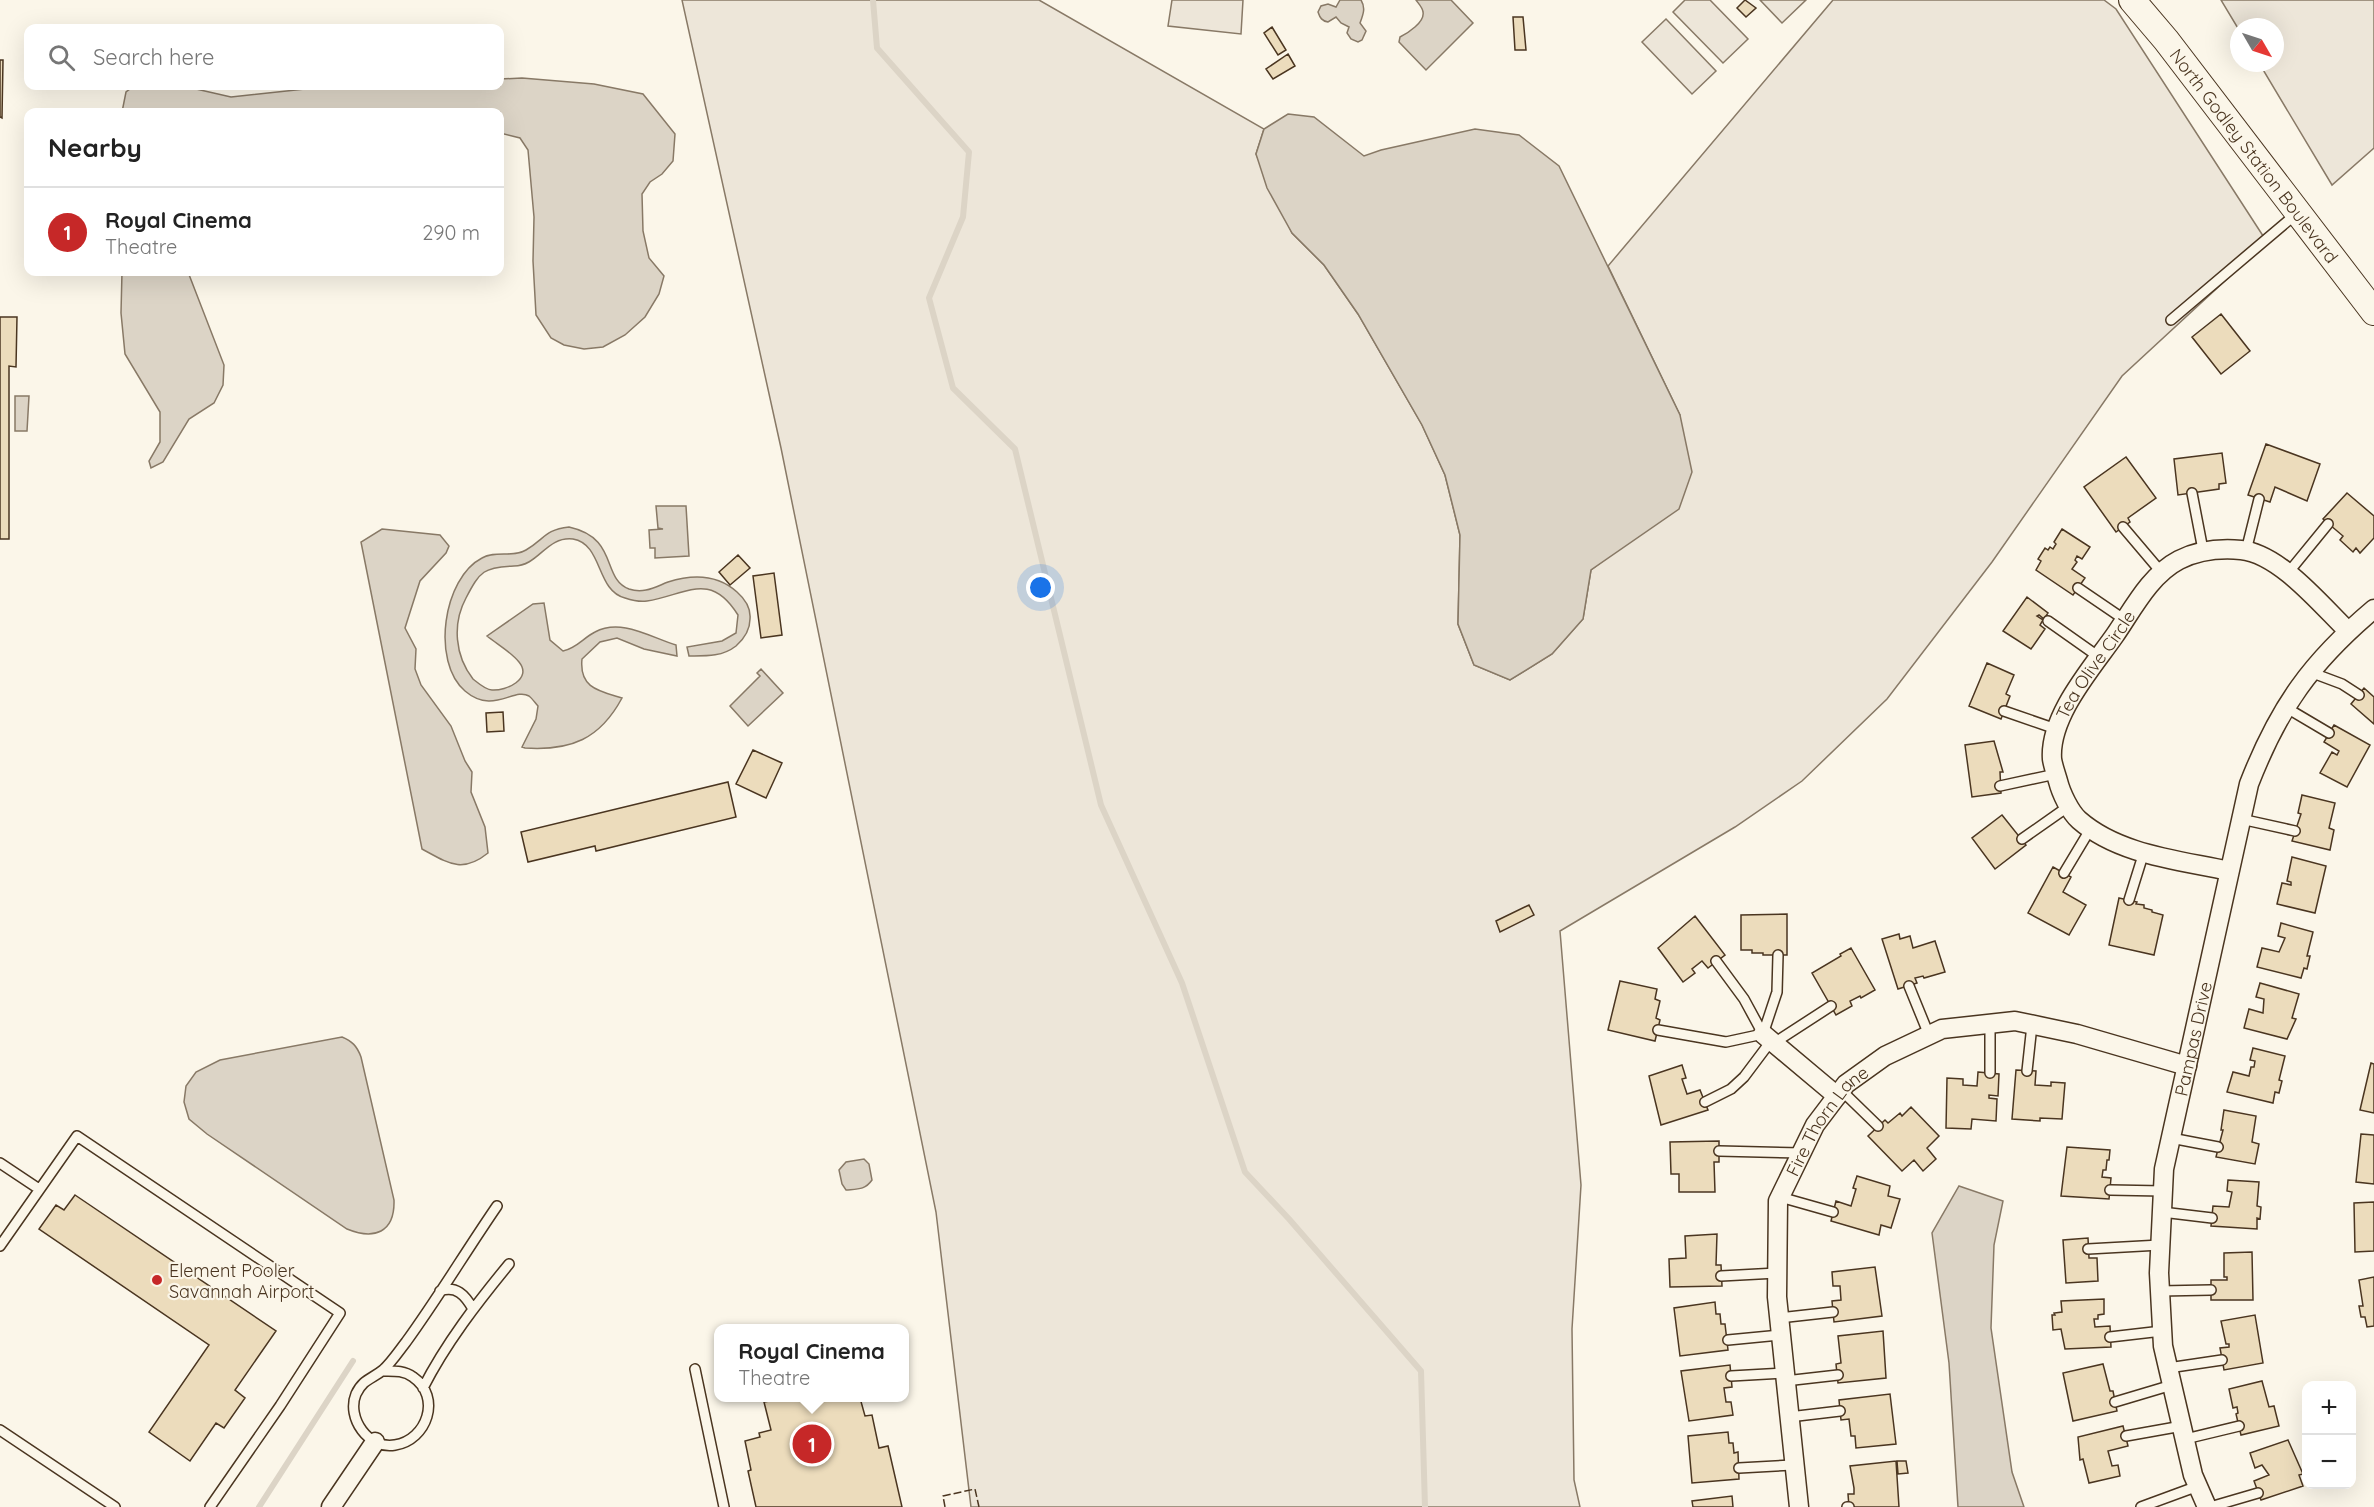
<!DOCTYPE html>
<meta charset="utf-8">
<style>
body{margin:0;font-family:Quicksand,sans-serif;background:#f6f6f6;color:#222}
.controls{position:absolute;right:18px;bottom:18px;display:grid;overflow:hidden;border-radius:12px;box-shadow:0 6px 24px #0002}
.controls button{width:54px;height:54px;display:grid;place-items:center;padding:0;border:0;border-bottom:2px solid #e0e0e0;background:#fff;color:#222;font:30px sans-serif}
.compass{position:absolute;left:2230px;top:18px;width:54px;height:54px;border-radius:50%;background:#fff;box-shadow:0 6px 24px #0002;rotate:129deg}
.you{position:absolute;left:1041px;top:588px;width:21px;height:21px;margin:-15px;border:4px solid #fff;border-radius:50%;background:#1a73e8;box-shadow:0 0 0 9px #1a73e833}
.badge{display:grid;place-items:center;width:39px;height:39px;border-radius:50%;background:#c62828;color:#fff;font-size:20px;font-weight:700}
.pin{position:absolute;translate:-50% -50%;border:3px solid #fff;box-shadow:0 2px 6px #0006}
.popup{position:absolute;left:714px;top:1324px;width:195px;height:78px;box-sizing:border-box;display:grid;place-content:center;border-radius:12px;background:#fff;filter:drop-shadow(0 2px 4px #0005);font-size:20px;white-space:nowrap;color:#767676}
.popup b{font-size:22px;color:#222}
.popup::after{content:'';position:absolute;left:50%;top:100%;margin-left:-12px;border:12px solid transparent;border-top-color:#fff}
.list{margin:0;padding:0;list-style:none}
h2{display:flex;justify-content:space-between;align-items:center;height:78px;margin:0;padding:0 24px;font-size:26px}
h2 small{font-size:20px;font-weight:400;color:#767676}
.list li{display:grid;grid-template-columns:39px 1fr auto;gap:18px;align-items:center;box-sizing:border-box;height:90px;padding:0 24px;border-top:2px solid #e0e0e0}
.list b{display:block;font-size:22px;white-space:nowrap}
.list p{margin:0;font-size:20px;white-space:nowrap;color:#767676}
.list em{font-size:20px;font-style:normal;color:#767676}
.icon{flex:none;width:33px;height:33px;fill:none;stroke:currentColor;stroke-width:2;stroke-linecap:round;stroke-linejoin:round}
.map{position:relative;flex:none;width:2374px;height:1507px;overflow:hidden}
.search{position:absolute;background:#fff;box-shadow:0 6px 24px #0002;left:24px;top:24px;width:480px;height:66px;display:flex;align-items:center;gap:15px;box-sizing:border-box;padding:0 21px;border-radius:12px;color:#767676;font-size:22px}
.panel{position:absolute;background:#fff;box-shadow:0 6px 24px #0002;left:24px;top:108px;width:480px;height:168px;border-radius:12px}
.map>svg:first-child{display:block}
.green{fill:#ede6d9;stroke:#887966;stroke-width:1.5}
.water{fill:#dcd4c6;stroke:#887966;stroke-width:1.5}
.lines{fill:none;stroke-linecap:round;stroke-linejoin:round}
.stream{stroke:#dcd4c6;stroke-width:6}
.building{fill:#ecdcbc;stroke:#4a3520;stroke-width:1.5}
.lane-casing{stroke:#4a3520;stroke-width:12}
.street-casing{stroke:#4a3520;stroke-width:21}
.secondary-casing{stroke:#4a3520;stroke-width:28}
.lane{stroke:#fbf6e9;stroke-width:9}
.street{stroke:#fbf6e9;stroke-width:18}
.secondary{stroke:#fbf6e9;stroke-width:26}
.fence{stroke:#4a3520;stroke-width:1.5;stroke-dasharray:8 3;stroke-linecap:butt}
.poi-dot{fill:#c62828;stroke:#fbf6e9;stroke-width:2}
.labels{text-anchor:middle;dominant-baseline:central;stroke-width:4.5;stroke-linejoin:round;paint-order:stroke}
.street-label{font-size:18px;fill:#4a3520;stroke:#fbf6e9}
.poi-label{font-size:18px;fill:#4a3520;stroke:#fbf6e9;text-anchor:start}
</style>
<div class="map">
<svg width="2374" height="1507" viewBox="0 0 2374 1507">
<rect width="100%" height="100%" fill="#fbf6e9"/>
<path class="green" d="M682 0H1039L1264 129 1256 154 1292 233 1324 265 1358 314 1422 425 1445 475 1460 535 1458 624 1474 665 1510 680 1552 654 1583 619 1591 570 1624 545 1680 415 1608 266 1833 0H2104L2116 9 2267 242 2122 376 1992 562 1887 699 1802 781 1735 827 1560 931 1581 1185 1572 1329 1574 1480 1580 1507H971L936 1212 781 448Z
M1172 0H1243L1241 34 1168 26Z
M1685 0H1710L1748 39 1723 63 1673 12Z
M1760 0H1806L1782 23Z
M2221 0H2374V148L2332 185 2259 63H2275V27H2239V30Z
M1666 19 1716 71 1692 94 1642 42Z"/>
<path class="water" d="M1340 0H1361C1366 8 1363 15 1360 23L1366 31 1362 40 1358 42 1351 39 1347 33 1349 27 1341 23 1336 17 1328 22C1322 21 1320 18 1318 12L1321 6 1328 4 1336 7Z
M1416 0H1451L1473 23 1426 70 1399 42 1400 37C1408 33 1425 22 1423 12 1423 8 1418 3 1416 0Z
M522 78 594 84 643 94 675 134 673 161 662 174 650 182 642 194 643 231 649 258 664 276 659 294 645 317 625 335 603 347 584 349 564 345 551 338 536 315 533 261 534 217 528 150 520 138 500 133V112H122L126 92 134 86H183L231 97 333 86H500V79Z
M1288 114 1314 117 1364 156 1381 150 1475 129 1519 135 1559 166 1680 415 1692 472 1679 509 1591 570 1583 619 1552 654 1510 680 1474 665 1458 624 1460 535 1445 475 1422 425 1358 314 1324 265 1292 233 1267 188 1256 154 1264 129Z
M122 272H188L224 365 223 385 214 403 189 419 163 462 151 468 149 461 160 442V412L125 354 121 313Z
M15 396H29L27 431H15Z
M656 506H686L689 556 655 558V548H650L649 530 663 529 658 528Z
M569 527C619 538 601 578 629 589 644 594 655 587 668 582 693 574 717 574 737 592 745 599 751 608 750 619 750 630 745 638 736 646 722 657 705 656 689 656L687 647 722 641 736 633 738 615C710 570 686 595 647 601 641 602 631 600 625 598 596 591 603 544 573 539 546 536 539 566 514 566 484 567 480 571 466 598 452 624 455 656 473 679 478 683 486 690 492 690 506 691 533 679 519 662 511 652 497 644 487 636L533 604 544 603 550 640 563 651C577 648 583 638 595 632 621 618 650 637 676 645L677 656 644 649 617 638 600 642 582 659C579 688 599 691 622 698 600 739 571 751 525 748L522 747 536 719 538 706C536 704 532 698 529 696 514 687 493 715 465 691 431 662 443 578 482 558 495 550 513 558 526 550 545 539 544 530 569 527Z
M382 529 440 535 449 546 446 553 420 581 405 628 416 649 415 669 421 685 451 726 465 761 472 772 471 792 485 827 488 853C462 874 448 863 422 849L361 542Z
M761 669 783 693 748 726 730 706 760 676 757 673Z
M342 1037C352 1041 357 1046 361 1057L394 1200C395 1233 374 1240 347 1229L207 1134 189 1119 184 1102 186 1086 196 1072 220 1060Z
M864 1159 869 1164 872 1180C865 1190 858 1189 846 1190L842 1184 839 1170 846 1162Z
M1959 1186 2003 1201 1994 1245 1991 1328 2012 1472 2024 1507H1958L1949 1363 1932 1233Z"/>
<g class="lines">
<path class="stream" d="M873 0 877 48 969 152 963 217 929 298 953 388 1015 449 1101 805 1182 983 1245 1172 1289 1219 1421 1371 1425 1507
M259 1507 353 1361"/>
</g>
<path class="building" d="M1745 0 1756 8 1746 17 1737 8Z
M1513 17H1523L1526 50H1515Z
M1272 27 1286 50 1278 55 1264 33Z
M1288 54 1295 66 1273 79 1266 69Z
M0 60H3L2 118 0 117Z
M2221 314 2250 351 2221 374 2192 337Z
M0 317H17L16 367 9 366V539H0Z
M2266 444 2320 464 2307 501 2275 487 2270 502 2248 495Z
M2222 453 2226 483 2219 484V489L2178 495 2174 459Z
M2126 457 2156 498 2128 518 2130 522 2116 532 2084 487Z
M2347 493 2374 516V538L2360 553 2356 548 2353 552 2340 540 2343 536 2323 519Z
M2062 529 2090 547 2082 559 2077 556 2075 560 2077 562 2072 569 2085 578 2073 595 2036 570 2041 561 2038 559 2045 548 2048 550 2050 547 2053 549 2056 544 2054 542Z
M738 555 750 568 730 585 719 572Z
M774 573 782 635 761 638 753 576Z
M2027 597 2048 613 2044 619 2039 615 2037 616 2043 620 2040 625 2045 629 2031 649 2003 631Z
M1987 663 2014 675 2006 694 2010 696 2001 719 1969 706Z
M2364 688 2374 697V724L2351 704Z
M503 712 504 731 487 732 486 713Z
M2334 725 2370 745 2347 787 2320 773 2332 752 2337 755 2339 751 2324 742Z
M1994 741 2003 772H2000L2001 793 1972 797 1965 745Z
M753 750 782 763 766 798 736 784Z
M728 782 736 817 596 851 595 846 528 862 521 832Z
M2302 795 2335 803 2329 828 2334 830 2330 850 2292 841 2301 814 2298 813Z
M2002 815 2026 845 1995 869 1972 838Z
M2292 857 2326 866 2315 913 2277 904 2282 883 2291 885V882L2287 881Z
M2053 867 2071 877 2063 892 2086 905 2069 935 2028 913Z
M2119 898 2137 902 2136 904 2144 905V908L2152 910V912L2163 915 2154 955 2109 945Z
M1529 905 1534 915 1500 932 1496 921Z
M1787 914V955H1763V953H1752V950H1741V915Z
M1695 916 1725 955 1708 968 1702 961 1692 969 1695 973 1683 982 1658 948Z
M2281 923 2313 932 2307 956H2310L2307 969 2304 968 2301 978 2257 967 2262 948 2279 952 2285 938 2278 936Z
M1899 934 1900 939 1910 936 1913 948 1935 941 1945 972 1924 978 1923 976 1915 978 1917 983 1898 989 1882 939Z
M1851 948 1875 990 1861 998 1860 996 1850 1001 1852 1006 1836 1015 1812 973 1841 956 1840 954Z
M1620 981 1657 989 1655 999 1660 1001 1656 1018 1660 1020 1655 1041 1608 1030Z
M2260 983 2299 994 2292 1018 2296 1019 2287 1039 2244 1028 2249 1009 2263 1013 2264 999 2256 997Z
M2253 1048 2285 1056 2279 1080 2282 1081 2279 1093 2275 1092 2273 1103 2227 1092 2233 1072 2249 1076 2251 1067H2254L2255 1061 2250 1060Z
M2371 1063 2374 1064V1113L2360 1110Z
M1682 1065 1686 1078 1682 1079 1687 1094 1700 1090 1708 1110 1661 1125 1649 1076Z
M2016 1070 2036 1071 2035 1085 2051 1086V1082L2065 1083 2062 1119 2040 1118V1121L2012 1119Z
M1978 1072 1999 1074 1998 1096 1989 1095V1098L1997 1099 1996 1121 1972 1119 1971 1129 1946 1128 1947 1078 1963 1079V1085L1977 1086Z
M1911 1107 1939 1136 1927 1148 1936 1159 1923 1171 1914 1160 1902 1171 1868 1136 1885 1120 1888 1123 1900 1113 1902 1116Z
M2224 1110 2256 1116 2252 1142 2259 1144 2255 1164 2216 1157 2223 1130H2221Z
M2361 1134 2374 1135V1184L2356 1182Z
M1719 1141V1162H1714L1715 1192H1679V1174H1671L1670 1142Z
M2067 1147 2110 1150 2109 1160H2107L2106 1170H2103L2102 1177 2111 1178 2109 1199 2061 1196Z
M1857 1176 1890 1186 1888 1196 1900 1199 1891 1228 1881 1225 1879 1235 1831 1221 1836 1201 1851 1206 1856 1189 1853 1188Z
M2228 1180 2259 1182 2257 1206 2261 1207 2260 1219 2257 1218V1229L2211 1226 2213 1206 2229 1207 2232 1192 2227 1191Z
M75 1195 276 1331 235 1390 245 1398 224 1428 216 1423 190 1461 149 1432 209 1345 39 1229 56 1205 64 1210Z
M2374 1202V1251L2355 1252 2354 1203Z
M1717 1234 1716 1265H1721L1722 1286 1670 1287 1669 1259 1686 1258 1685 1236Z
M2088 1238 2089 1258H2097L2098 1281 2066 1283 2063 1240Z
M2252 1252 2253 1300H2211V1280H2227V1277H2224V1253Z
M1875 1267 1882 1316 1834 1322 1832 1301 1841 1300 1840 1286H1833L1832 1272Z
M2374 1277V1326L2367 1327 2365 1317H2361L2359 1306H2363L2359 1280Z
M2104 1299V1314L2098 1315V1319H2094L2095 1327 2110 1326 2111 1347 2065 1349 2061 1329 2053 1330 2052 1315H2055L2054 1313 2062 1312 2061 1301Z
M1715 1302 1716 1314H1720L1721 1324H1725L1728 1350 1680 1356 1674 1308Z
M2255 1315 2263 1363 2224 1370 2220 1348 2229 1347V1344H2226L2221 1321Z
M1883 1331 1886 1378 1838 1383 1836 1364 1841 1363 1838 1336Z
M2103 1364 2110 1391H2113L2117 1411 2073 1421 2063 1373Z
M1730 1365 1732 1387 1724 1388 1726 1402H1731L1733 1415 1689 1421 1681 1371Z
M2262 1381 2269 1407 2274 1406 2279 1426 2241 1435 2236 1414 2238 1413 2237 1407 2233 1408 2229 1389Z
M1890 1394 1896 1444 1856 1448 1855 1436H1851L1849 1419 1841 1420 1839 1400Z
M785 1398H860L865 1416 872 1415 879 1448 888 1446 902 1507H756L748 1471 751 1470 745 1441 760 1437 759 1433 771 1430 764 1402Z
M2123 1426 2128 1446 2108 1451 2112 1466 2118 1465 2120 1476 2089 1483 2083 1459 2080 1460 2078 1437Z
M1728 1432 1729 1443H1733L1734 1453 1738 1452 1739 1479 1692 1483 1688 1436Z
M2288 1440 2303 1474 2299 1475 2303 1486 2261 1500 2254 1481 2269 1475 2262 1465 2255 1468 2250 1453Z
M1896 1461 1899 1507H1849L1848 1494H1854V1488L1850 1466Z
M1897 1461H1906L1908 1473 1898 1474Z
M1732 1496 1733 1507H1693L1692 1501Z"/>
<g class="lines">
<defs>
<path id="lane" d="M2171 320 2296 214
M2192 493 2203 550
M2123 527 2162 573
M2246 551 2259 499
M2288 573 2328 524
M2078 588 2125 620
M2048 621 2099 657
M2310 672 2342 684 2359 695
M2285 707 2329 733
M2004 711 2056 729
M2000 786 2056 774
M2241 819 2295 831
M2022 839 2069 806
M2064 873 2091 828
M2129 900 2144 852
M1716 961 1744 999 1763 1034
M1909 986 1929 1035
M1658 1030 1726 1042 1763 1034
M1763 1034 1777 992 1778 955
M1774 1043 1831 1006
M2027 1071 2032 1025
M1990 1073V1024
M1841 1090 1878 1126
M1705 1102 1731 1089 1744 1077 1771 1041
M2171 1138 2218 1147
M1719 1151 1801 1153
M0 1163 39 1189
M2110 1190 2163 1191
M1780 1197 1833 1212
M2162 1212 2212 1218
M0 1246 77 1136 340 1313 280 1406 210 1507
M2088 1249 2160 1245
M1721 1276 1777 1273
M440 1291C456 1285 465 1295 473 1309
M2160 1291 2211 1290
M1779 1318 1833 1312
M2110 1337 2162 1331
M1728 1340 1781 1335
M2168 1368 2222 1360
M695 1369 724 1507
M382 1371C393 1371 404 1370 413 1377 442 1397 427 1440 395 1445 369 1450 346 1418 356 1394 363 1379 372 1379 383 1370 391 1363 399 1351 406 1342 438 1298 466 1251 497 1206
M1731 1376 1784 1373
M1785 1381 1838 1375
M423 1388C446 1343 477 1303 509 1264
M2115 1402 2172 1385
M1789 1417 1840 1411
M0 1430 115 1507
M2126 1436 2182 1426
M2185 1439 2239 1426
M1739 1468 1793 1465
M1847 1507H1849
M2141 1507 2198 1486
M2210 1507 2258 1493"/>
<g id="street">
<path id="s1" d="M2229 871C2179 860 2119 855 2079 820 2070 812 2061 793 2058 781 2056 774 2053 766 2052 759 2049 716 2092 668 2115 635 2133 609 2150 575 2179 560 2199 550 2219 548 2241 550 2280 554 2321 605 2348 631"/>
<path d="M1763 1034 1837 1096"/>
<path d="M331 1507 375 1442"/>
<path id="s2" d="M1799 1507 1777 1297 1778 1201 1815 1125 1846 1084 1885 1056 1942 1029 2015 1021 2077 1034 2187 1066"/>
<path id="s3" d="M2207 1507 2193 1475 2163 1346 2159 1273 2164 1169 2249 784C2279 707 2311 662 2374 609"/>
</g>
<g id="secondary">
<path id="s4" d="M2132 0 2166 40 2374 312"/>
</g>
</defs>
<use href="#lane" class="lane-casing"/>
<use href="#street" class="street-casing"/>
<use href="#secondary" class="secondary-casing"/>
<use href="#lane" class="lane"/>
<use href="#street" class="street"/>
<use href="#secondary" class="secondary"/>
<path class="fence" d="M945 1507 943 1496 975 1489 979 1507"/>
</g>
<circle class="poi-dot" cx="157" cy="1280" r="6"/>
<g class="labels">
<g class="street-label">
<text stroke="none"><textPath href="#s4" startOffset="198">North Godley Station Boulevard</textPath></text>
<text stroke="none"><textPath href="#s1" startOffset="334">Tea Olive Circle</textPath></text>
<text stroke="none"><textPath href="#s3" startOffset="478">Pampas Drive</textPath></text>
<text stroke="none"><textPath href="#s2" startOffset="402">Fire Thorn Lane</textPath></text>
</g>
<g class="poi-label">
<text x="169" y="1270">Element Pooler<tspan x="169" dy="21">Savannah Airport</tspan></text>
</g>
</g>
</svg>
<div class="controls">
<button>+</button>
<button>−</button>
</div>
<svg class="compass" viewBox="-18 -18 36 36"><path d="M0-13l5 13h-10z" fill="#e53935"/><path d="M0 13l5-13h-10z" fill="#767676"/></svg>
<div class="you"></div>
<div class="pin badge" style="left:812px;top:1444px">1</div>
<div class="popup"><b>Royal Cinema</b>Theatre</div>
<div class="search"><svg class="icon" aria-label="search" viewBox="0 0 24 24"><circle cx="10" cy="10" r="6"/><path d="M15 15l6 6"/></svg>Search here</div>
<section class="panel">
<h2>Nearby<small></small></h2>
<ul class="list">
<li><span class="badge">1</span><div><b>Royal Cinema</b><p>Theatre</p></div><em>290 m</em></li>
</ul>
</section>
</div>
